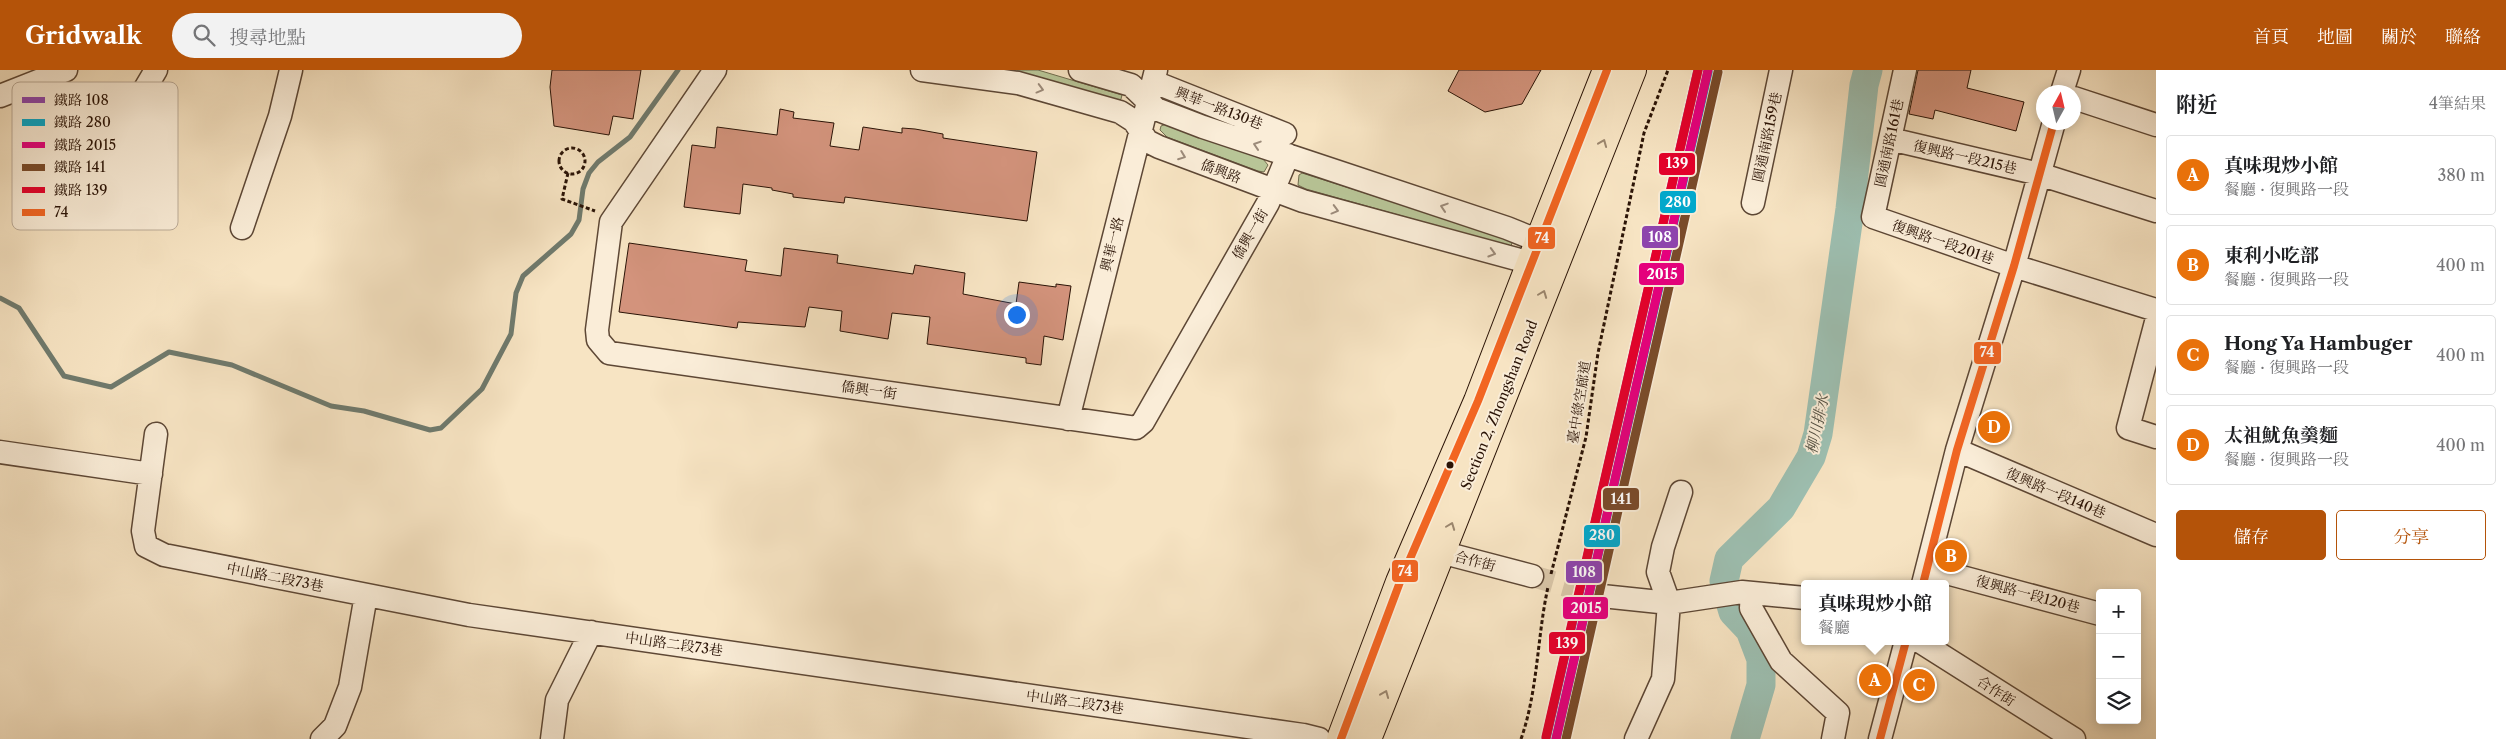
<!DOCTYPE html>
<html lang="zh-TW">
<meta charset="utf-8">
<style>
body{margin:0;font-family:"Libre Caslon Text","Noto Serif TC",serif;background:#f2f2f2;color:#202124}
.controls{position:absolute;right:15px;bottom:15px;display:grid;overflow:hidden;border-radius:5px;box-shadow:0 2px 12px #0003}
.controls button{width:45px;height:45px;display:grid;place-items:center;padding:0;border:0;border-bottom:1px solid #e0e0e0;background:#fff;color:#202124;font:25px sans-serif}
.compass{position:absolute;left:2036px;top:15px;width:45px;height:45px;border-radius:50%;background:#fff;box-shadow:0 2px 12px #0003;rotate:8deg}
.you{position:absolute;left:1016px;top:244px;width:18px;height:18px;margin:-12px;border:4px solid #fff;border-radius:50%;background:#1a73e8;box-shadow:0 0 0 8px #1a73e833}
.badge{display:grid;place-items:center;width:32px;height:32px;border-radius:50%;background:#b45309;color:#fff;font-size:16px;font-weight:700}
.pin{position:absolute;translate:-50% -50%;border:2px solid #fff;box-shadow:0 1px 5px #0006}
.popup{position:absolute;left:1801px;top:510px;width:148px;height:65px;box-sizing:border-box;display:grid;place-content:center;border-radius:5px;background:#fff;filter:drop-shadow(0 1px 4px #0005);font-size:16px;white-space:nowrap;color:#757577}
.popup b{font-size:19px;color:#202124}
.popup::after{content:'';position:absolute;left:50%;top:100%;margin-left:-10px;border:10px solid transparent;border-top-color:#fff}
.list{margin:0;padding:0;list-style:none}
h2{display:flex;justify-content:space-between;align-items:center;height:65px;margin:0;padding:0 20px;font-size:21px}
h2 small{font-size:16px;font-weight:400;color:#757577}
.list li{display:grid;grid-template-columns:32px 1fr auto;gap:15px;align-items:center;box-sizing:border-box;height:80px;margin:0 10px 10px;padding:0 10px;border:1px solid #e0e0e0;border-radius:5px}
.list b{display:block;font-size:19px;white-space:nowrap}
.list p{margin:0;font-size:16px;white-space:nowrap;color:#757577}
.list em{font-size:16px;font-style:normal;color:#757577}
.actions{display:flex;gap:10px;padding:15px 20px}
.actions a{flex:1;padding:11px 0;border:1px solid #b45309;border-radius:5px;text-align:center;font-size:18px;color:#b45309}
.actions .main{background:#b45309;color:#fff}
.icon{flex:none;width:28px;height:28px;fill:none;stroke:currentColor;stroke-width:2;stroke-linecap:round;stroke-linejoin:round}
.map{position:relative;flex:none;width:2156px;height:669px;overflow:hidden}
header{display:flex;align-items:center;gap:30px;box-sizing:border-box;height:70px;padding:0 25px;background:#b45309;color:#fff}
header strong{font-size:24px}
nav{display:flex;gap:28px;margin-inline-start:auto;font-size:18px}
.search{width:350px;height:45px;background:#f2f2f2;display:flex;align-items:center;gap:12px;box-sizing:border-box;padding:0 18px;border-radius:28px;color:#757577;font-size:19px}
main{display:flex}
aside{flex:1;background:#fff}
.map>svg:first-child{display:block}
.green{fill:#b8c597;stroke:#716c4e}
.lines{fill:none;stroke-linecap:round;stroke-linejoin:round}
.stream{stroke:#6f7a6d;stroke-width:5}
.river{stroke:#9dbfb1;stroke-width:29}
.building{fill:#d3937c;stroke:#2a1306}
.minor-tunnel{stroke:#d8c5a7;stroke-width:22;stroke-dasharray:22 11;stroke-linecap:butt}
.minor-casing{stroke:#5d4735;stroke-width:25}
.major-casing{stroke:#2a1306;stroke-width:30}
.path{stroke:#2a1306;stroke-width:3;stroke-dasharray:4 2.5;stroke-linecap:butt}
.minor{stroke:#faedd8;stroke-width:22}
.major{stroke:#f7e4c3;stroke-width:28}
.bus-1-casing{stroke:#faedd8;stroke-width:11}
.bus-1{stroke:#f26522;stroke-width:8}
.rail-1-casing{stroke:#faedd8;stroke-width:12}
.rail-2-casing{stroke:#faedd8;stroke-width:12}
.rail-3-casing{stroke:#faedd8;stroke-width:12}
.rail-4-casing{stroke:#faedd8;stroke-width:12}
.rail-5-casing{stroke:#faedd8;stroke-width:12}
.rail-1{stroke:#8e44ad;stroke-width:9}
.rail-2{stroke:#00a9ce;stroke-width:9}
.rail-3{stroke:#e5007d;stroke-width:9}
.rail-4{stroke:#7a4b2a;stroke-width:9}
.rail-5{stroke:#e4002b;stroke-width:9}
.oneway{stroke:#9c8b7a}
.oneway2{stroke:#9b866e}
.bus-dot{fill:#2a1306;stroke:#faedd8;stroke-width:2}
.labels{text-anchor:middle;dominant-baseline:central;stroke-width:4;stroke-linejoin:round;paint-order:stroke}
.street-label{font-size:14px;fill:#2a1306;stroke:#faedd8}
.water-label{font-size:15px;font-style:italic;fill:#524f42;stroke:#faedd8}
.key{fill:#faedd8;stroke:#bcac99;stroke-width:1}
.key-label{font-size:14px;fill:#2a1306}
.line-badge{stroke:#faedd8;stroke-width:2}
.badge-label{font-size:14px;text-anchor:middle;font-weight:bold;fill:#fff}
</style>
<header>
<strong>Gridwalk</strong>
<div class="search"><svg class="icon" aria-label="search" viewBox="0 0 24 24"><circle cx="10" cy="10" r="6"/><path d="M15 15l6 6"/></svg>搜尋地點</div>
<nav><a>首頁</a><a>地圖</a><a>關於</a><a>聯絡</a></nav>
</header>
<main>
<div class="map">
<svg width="2156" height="669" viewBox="0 0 2156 669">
<rect width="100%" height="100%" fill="#f7e4c3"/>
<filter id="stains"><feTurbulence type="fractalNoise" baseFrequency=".004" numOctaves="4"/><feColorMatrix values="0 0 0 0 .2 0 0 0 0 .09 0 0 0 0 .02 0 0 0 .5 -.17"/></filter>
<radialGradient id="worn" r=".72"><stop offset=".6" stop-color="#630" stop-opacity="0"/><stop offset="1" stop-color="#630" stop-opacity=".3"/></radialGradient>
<path class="green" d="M995 0H1038L1122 25 1121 29 1119 31Z
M1166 54 1263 89 1268 95 1264 102 1258 101 1167 67 1160 60 1161 56Z
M1302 103 1513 170 1511 176 1491 171 1306 119 1298 115 1299 105Z"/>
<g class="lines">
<path class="stream" d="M0 228 19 238 64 306 111 317 169 282 232 295 331 336 364 341 430 360 441 358 482 319 511 264 516 223 523 206 571 164 579 150 583 119 589 103 598 92 630 67 678 0"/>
<path class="river" d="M1745 669 1761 615V589L1750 560 1733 542 1724 511 1729 489 1781 438 1811 387 1818 364 1850 139 1864 15 1868 0"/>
</g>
<path class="building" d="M552 0H641L633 49 613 46 609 65 554 56 550 17Z
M1459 0H1541L1522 34 1485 42 1448 21Z
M1918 0H1971L1967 18 2024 32 2016 61 1935 40 1933 49 1909 44Z
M780 39 794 42 793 48 834 53 830 76 859 80 863 57 902 63V58L915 59 943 64V68L1037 82 1027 151 845 127 844 133 793 127V124L772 120V118L743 114 740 144 684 137 692 75 715 78 717 57 777 65Z
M629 173 747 190 745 201 781 206 784 178 838 185 837 193 913 204 915 195 965 203 963 224 1016 234 1019 212 1056 217V214L1071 216 1063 270 1044 266 1041 295 1026 293V288L927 274 930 247 892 243 888 269 840 261 842 241 809 237 805 257 738 252 737 258 619 242Z"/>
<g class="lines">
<path class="minor-tunnel" d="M1532 506 1602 526"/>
<defs>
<path id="minor" d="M715 0 611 152 597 260 598 270 609 283 1136 358 1143 352 1268 133 1288 85
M922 0 1018 13 1120 42 1134 51 1147 71 1159 77 1303 131 1531 193
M1080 0 1131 15 1156 39 1203 57 1507 158 1539 171
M1905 0 1873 147 2014 196 2156 240
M1154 12 1285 64
M2062 22 2069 0
M0 26 66 0
M2074 28 2156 55
M127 49 156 0
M1890 69 2039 104 2156 141
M1753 133 1781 0
M242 158 280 46 291 0
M2156 252 2128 358 2156 367
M1068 349 1156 0
M156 364 143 461 146 476 164 485 469 545 1303 665 1319 669
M1957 380 2156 465
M0 382 151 404
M1425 478 1532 506
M1928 498 2100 544
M1923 514 1957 380 2014 196 2054 52
M1752 523 1751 538 1781 591 1838 643 1833 669
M1602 526 1669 533 1742 522 1805 528
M1919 571 2074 669
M322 669 335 656 350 617 366 525
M552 669 557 630 591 562
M1636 669 1663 609 1669 533 1658 502 1663 477 1681 422
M1880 669 1906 571"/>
<path id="major" d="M1341 669 1400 512 1478 331 1542 164 1607 0
M1367 669 1632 0"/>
</defs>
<use href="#minor" class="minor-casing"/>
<use href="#major" class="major-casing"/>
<path class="path" d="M559 91a13 13 0 1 1 26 0a13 13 0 1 1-26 0Z
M568 103 562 129 595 141
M1551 504 1586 367 1598 283 1644 63 1668 0
M1521 669C1538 621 1537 567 1548 517"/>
<use href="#minor" class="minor"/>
<use href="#major" class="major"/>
<defs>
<path id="bus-1" d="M1923 514 1957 380 2014 196 2054 52
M1341 669 1400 512 1478 331 1607 0
M1880 669 1906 571"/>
</defs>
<use href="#bus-1" class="bus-1-casing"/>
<use href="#bus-1" class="bus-1"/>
<defs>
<path id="rail-1" d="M1546 669 1698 0"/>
<path id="rail-2" d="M1556 669 1708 2"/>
<path id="rail-3" d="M1556 669 1708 0"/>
<path id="rail-4" d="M1566 669 1718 2"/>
<path id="rail-5" d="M1546 667 1698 0"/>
</defs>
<use href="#rail-1" class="rail-1-casing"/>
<use href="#rail-2" class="rail-2-casing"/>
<use href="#rail-3" class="rail-3-casing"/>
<use href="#rail-4" class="rail-4-casing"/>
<use href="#rail-5" class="rail-5-casing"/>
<use href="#rail-1" class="rail-1"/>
<use href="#rail-2" class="rail-2"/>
<use href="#rail-3" class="rail-3"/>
<use href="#rail-4" class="rail-4"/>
<use href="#rail-5" class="rail-5"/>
</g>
<defs><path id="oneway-chevron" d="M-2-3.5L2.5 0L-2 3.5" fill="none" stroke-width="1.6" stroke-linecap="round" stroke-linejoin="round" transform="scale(1.25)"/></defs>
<g class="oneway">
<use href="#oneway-chevron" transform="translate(1040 19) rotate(15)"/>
<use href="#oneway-chevron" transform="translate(1257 75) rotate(-162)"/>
<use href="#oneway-chevron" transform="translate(1182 86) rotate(21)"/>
<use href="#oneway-chevron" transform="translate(1444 137) rotate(-162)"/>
<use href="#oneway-chevron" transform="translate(1335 140) rotate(15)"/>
<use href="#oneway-chevron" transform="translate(1492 183) rotate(16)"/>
</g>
<g class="oneway2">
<use href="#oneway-chevron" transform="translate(1603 73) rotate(-68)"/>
<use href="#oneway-chevron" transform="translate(1543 224) rotate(-69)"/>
<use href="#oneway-chevron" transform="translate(1451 456) rotate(-69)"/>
<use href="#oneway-chevron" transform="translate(1385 624) rotate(-68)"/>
</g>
<circle class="bus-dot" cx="1450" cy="395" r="4.5"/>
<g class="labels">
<g class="street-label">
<text transform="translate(1219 38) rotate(21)">興華一路130巷</text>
<text transform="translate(1767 67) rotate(-78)">圓通南路159巷</text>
<text transform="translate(1889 73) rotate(-78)">圓通南路161巷</text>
<text transform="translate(1965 87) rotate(13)">復興路一段215巷</text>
<text transform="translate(1221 101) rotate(21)">僑興路</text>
<text transform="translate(1250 164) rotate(-60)">僑興一街</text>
<text transform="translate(1943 172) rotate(19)">復興路一段201巷</text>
<text transform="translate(1112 174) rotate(-76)">興華一路</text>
<text transform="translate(869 320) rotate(8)">僑興一街</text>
<text transform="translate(1579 332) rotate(-81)">臺中綠空廊道</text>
<text transform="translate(1499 335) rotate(-68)">Section 2, Zhongshan Road</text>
<text transform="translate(2056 423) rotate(23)">復興路一段140巷</text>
<text transform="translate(1475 491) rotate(15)">合作街</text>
<text transform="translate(275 507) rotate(11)">中山路二段73巷</text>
<text transform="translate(2028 524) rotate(15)">復興路一段120巷</text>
<text transform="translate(674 574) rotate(8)">中山路二段73巷</text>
<text transform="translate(1996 621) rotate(33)">合作街</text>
<text transform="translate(1075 632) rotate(8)">中山路二段73巷</text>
</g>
<g class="water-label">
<text transform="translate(1817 354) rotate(-78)">柳川排水</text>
</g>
</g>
<rect x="12" y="12" width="166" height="148" rx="8" class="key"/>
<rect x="22" y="27" width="23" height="6" fill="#8e44ad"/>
<rect x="22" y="49" width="23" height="7" fill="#00a9ce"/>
<rect x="22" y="72" width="23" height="6" fill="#e5007d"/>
<rect x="22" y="94" width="23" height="7" fill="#7a4b2a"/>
<rect x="22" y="117" width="23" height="6" fill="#e4002b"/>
<rect x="22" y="139" width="23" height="7" fill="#f26522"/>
<g class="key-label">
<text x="54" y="35">鐵路 108</text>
<text x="54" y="57">鐵路 280</text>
<text x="54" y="80">鐵路 2015</text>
<text x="54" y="102">鐵路 141</text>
<text x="54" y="125">鐵路 139</text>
<text x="54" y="147">74</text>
</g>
<g class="line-badge">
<rect x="1658" y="82" width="38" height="24" rx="5" fill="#e4002b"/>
<rect x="1659" y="120" width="38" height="24" rx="5" fill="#00a9ce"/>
<rect x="1641" y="155" width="38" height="24" rx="5" fill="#8e44ad"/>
<rect x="1527" y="156" width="29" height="24" rx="5" fill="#f26522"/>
<rect x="1638" y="192" width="47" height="24" rx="5" fill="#e5007d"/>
<rect x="1973" y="271" width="29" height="24" rx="5" fill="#f26522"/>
<rect x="1602" y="417" width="38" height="24" rx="5" fill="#7a4b2a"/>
<rect x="1583" y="454" width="38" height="24" rx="5" fill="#00a9ce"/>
<rect x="1391" y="489" width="28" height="24" rx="5" fill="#f26522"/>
<rect x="1565" y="490" width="38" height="24" rx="5" fill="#8e44ad"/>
<rect x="1562" y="526" width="47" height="24" rx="5" fill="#e5007d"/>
<rect x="1548" y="561" width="38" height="24" rx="5" fill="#e4002b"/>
</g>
<g class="badge-label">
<text x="1677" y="98">139</text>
<text x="1678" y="137">280</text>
<text x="1660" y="172">108</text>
<text x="1542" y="173">74</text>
<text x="1662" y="209">2015</text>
<text x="1987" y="287">74</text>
<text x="1621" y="434">141</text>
<text x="1602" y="470">280</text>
<text x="1405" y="506">74</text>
<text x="1584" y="507">108</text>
<text x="1586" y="543">2015</text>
<text x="1567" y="578">139</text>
</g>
<rect width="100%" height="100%" filter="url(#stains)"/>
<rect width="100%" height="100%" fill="url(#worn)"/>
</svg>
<div class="controls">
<button>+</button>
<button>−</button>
<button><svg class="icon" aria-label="layers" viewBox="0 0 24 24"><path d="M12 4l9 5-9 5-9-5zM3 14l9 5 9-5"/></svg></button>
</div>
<svg class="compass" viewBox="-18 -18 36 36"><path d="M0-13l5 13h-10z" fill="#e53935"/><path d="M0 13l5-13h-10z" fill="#757577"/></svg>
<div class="you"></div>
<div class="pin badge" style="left:1875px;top:610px;background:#e8710a">A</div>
<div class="popup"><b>真味現炒小館</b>餐廳</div>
<div class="pin badge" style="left:1951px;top:486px;background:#e8710a">B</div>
<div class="pin badge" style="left:1919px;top:615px;background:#e8710a">C</div>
<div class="pin badge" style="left:1994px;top:357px;background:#e8710a">D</div>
</div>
<aside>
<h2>附近<small>4筆結果</small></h2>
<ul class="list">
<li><span class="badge" style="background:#e8710a">A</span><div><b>真味現炒小館</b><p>餐廳 · 復興路一段</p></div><em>380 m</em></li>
<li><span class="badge" style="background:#e8710a">B</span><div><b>東利小吃部</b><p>餐廳 · 復興路一段</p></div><em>400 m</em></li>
<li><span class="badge" style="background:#e8710a">C</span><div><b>Hong Ya Hambuger</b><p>餐廳 · 復興路一段</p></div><em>400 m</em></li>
<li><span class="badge" style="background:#e8710a">D</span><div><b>太祖魷魚羹麵</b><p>餐廳 · 復興路一段</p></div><em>400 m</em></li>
</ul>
<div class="actions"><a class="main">儲存</a><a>分享</a></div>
</aside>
</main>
